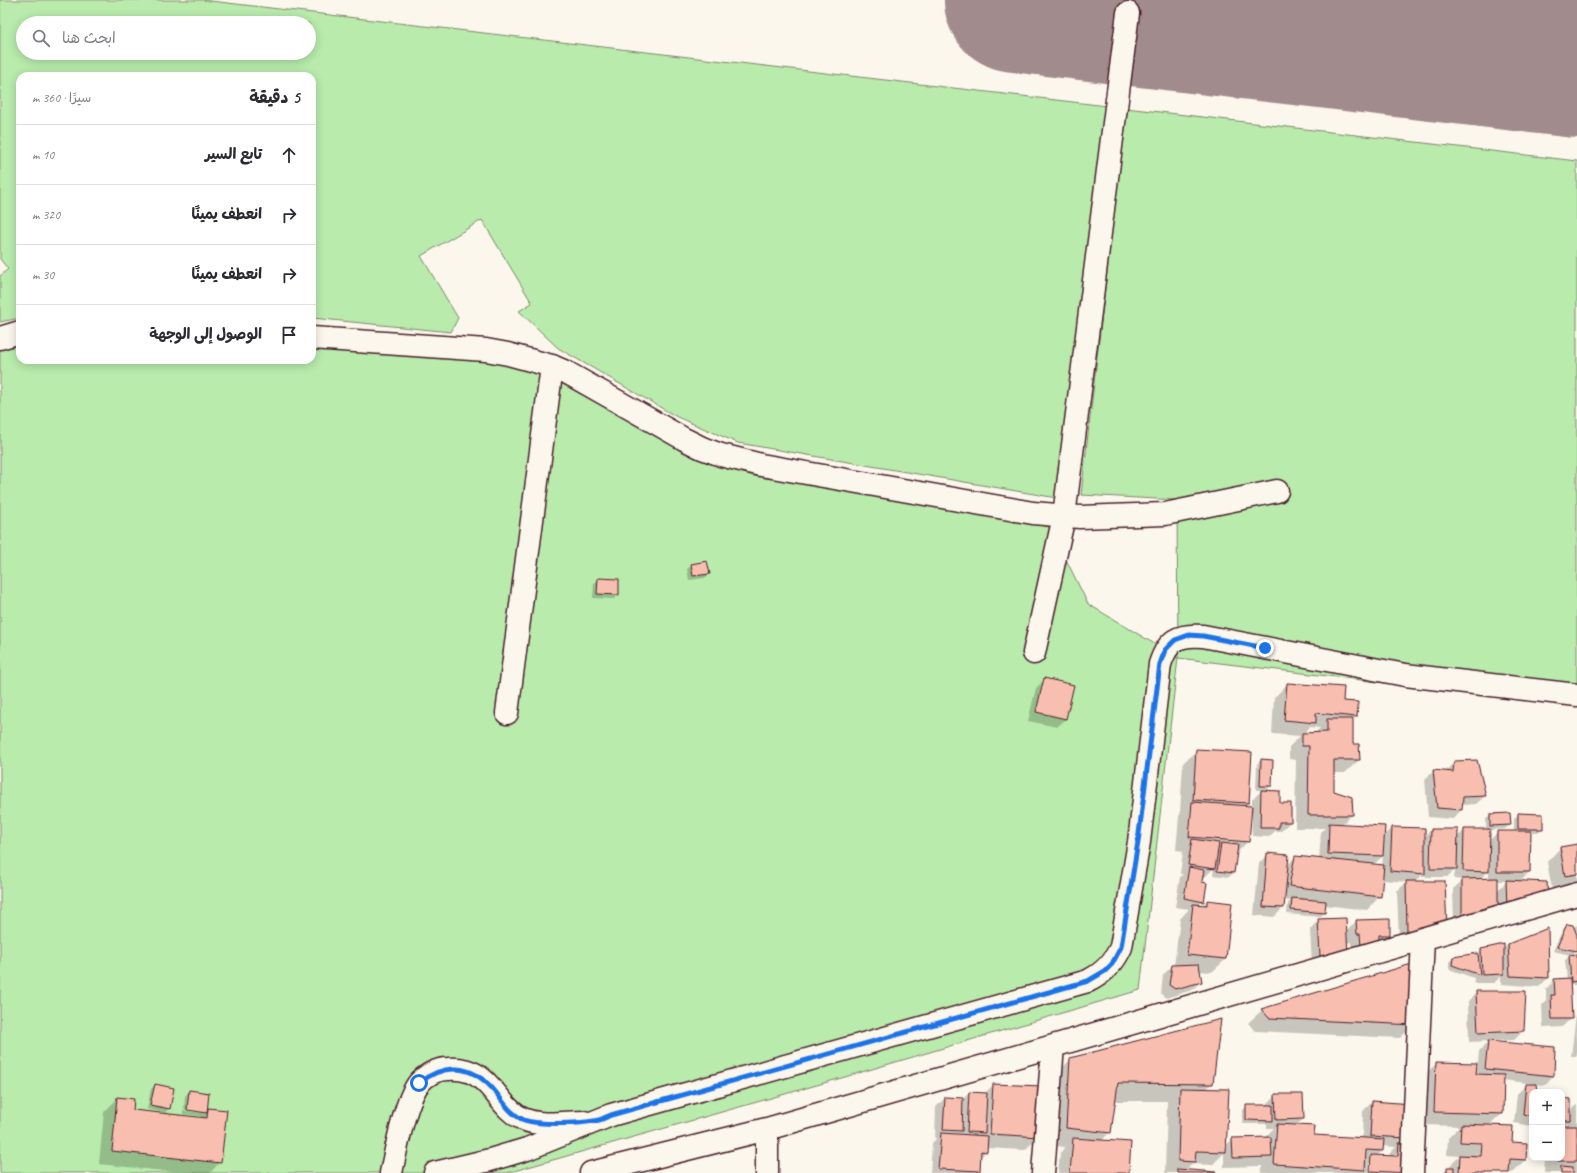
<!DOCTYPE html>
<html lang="ar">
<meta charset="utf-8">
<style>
body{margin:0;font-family:Caveat,"Playpen Sans Arabic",sans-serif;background:#f2f2f3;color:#2b2b33;direction:rtl}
.controls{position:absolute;right:12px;bottom:12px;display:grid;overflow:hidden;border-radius:8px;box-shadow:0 2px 10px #0003}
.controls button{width:36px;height:36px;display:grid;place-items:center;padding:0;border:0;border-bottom:1px solid #e1e1e2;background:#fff;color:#2b2b33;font:20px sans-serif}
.stop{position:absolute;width:12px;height:12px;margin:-9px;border:3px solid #1a73e8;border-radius:50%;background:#fff}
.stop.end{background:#1a73e8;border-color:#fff;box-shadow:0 1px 4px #0008}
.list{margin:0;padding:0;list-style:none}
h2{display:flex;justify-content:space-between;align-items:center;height:52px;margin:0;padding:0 16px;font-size:17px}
h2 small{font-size:13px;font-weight:400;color:#7c7c81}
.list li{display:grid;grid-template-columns:26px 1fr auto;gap:12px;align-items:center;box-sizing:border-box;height:60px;padding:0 16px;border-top:1px solid #e1e1e2}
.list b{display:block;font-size:15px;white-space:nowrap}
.list em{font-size:13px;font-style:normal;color:#7c7c81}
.icon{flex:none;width:22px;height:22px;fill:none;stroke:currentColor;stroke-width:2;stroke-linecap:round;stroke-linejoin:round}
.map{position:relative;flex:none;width:1577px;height:1173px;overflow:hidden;direction:ltr}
.search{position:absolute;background:#fff;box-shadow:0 2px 10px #0003;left:16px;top:16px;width:300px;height:44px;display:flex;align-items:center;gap:10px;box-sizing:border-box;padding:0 14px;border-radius:22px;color:#7c7c81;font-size:15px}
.panel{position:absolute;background:#fff;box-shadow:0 2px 10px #0003;left:16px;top:72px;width:300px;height:292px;border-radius:12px;direction:rtl}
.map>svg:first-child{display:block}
.green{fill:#b8ebac;stroke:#81856c;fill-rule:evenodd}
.shadow{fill:#0003;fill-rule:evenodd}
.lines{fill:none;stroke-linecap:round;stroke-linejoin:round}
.runway{stroke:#a28b8c;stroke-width:144}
.building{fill:#f8beaf;stroke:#4a1f2b}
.minor-casing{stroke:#4a1f2b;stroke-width:25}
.minor{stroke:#fbf7ec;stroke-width:22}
.route{stroke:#1a73e8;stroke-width:5}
</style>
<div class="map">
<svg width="1577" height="1173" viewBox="0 0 1577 1173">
<rect width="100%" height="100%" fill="#fbf7ec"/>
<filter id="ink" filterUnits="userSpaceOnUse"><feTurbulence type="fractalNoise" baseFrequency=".025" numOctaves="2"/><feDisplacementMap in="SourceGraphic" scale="8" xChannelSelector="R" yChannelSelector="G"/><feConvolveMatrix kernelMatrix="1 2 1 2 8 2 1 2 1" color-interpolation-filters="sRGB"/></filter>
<g filter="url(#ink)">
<path class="green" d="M0 0H202L1107 106 1057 498 738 443 677 417 558 348 519 311 532 303 482 220 421 256 458 318 451 332 312 318V76H20V318L0 322V276L8 269 0 259ZM23 23H309V53H23Z
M1126 108 1577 161V706L1178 658 1140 990 845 1077 507 1173H0V349L20 344V360H312V345L519 361 714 465 1050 527 1088 604 1178 658 1177 500 1081 495Z"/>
<path class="shadow" d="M692 565 709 574 705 578 689 580 687 569Z
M598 579 618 594 614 599 593 598 594 583Z
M1045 679 1066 719 1057 727 1028 721 1036 688Z
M1287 684 1342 702 1356 716 1352 721V745L1359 760 1345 773H1333V791L1352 815 1342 824 1383 837 1392 828 1424 837 1431 830 1456 838 1465 830H1486V819L1490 815 1509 814 1510 825 1505 829 1489 830V841L1498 832H1514V819L1518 814 1542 815V828L1538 832H1530L1529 872 1520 882 1547 898 1454 923 1453 889 1463 880 1454 879 1455 870 1447 877H1422V875L1415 882 1446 930 1399 940 1397 891 1407 882 1382 880 1380 896 1367 910 1325 905 1324 913 1320 917 1287 914 1288 903 1291 901 1283 900V908L1274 917 1254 915 1259 863 1268 854 1287 866 1295 857 1319 860 1321 832 1325 828H1295L1296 760 1289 759V747L1300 736 1272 734 1274 698ZM1310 727 1320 728 1315 733 1303 734ZM1383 856 1382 866 1373 865ZM1489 870V880H1479ZM1497 881H1507L1497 891Z
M1197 750 1248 803 1244 807H1252V800L1262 790H1256L1257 764 1261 760 1271 786 1266 791 1279 804 1290 822 1281 831H1275L1269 837 1252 836V811H1250L1248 841 1236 854 1233 873 1229 877 1213 875 1214 868 1205 877H1202L1203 901 1198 906H1202L1207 901 1226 959 1212 972 1199 971 1201 981 1192 990 1166 998 1161 994 1163 975 1172 966H1174L1180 919 1189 909 1175 907 1180 877 1183 874H1180L1183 851 1176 850 1179 816 1181 813H1180L1183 763Z
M1454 762 1485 796 1476 804 1462 805 1461 810 1453 819 1428 817 1425 779 1434 771 1445 772Z
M1577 845V884L1552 889 1547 862 1560 848Z
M1319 920 1346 932 1356 921 1389 935 1380 943 1352 956V942L1347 943 1312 965 1310 929Z
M1567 925 1573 928 1577 925V949L1572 956 1577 955V985H1570L1571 1018 1562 1027 1543 1028 1542 1005 1546 1001V989L1555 980H1567L1565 960 1571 955 1553 951 1563 929Z
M1547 930 1548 978 1539 987 1501 984V976L1494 983H1474V978L1449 969V962L1453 958 1477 954 1482 949 1503 950 1508 944Z
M1414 965 1413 1025 1400 1038 1255 1031 1248 1023 1262 1010Z
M1477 992 1523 1031 1514 1040 1469 1042 1468 1001Z
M1577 1006V1056H1571Z
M1488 1042 1553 1076 1545 1085 1536 1084 1537 1092H1532V1126L1514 1123 1517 1094 1526 1085H1534V1084L1503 1080 1502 1114 1489 1126 1511 1143 1525 1160 1512 1173H1442L1460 1156 1447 1155 1448 1138 1460 1126 1421 1125 1423 1076 1437 1063 1477 1072 1479 1051Z
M1071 1059 1212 1083 1206 1090 1225 1146 1233 1139 1264 1138 1274 1128H1267V1124H1242L1243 1110 1247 1106H1267V1104L1276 1095 1303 1119 1296 1126 1313 1136 1362 1139 1363 1111 1372 1102 1407 1138 1401 1144 1406 1173H1371V1163H1369V1173H1261L1262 1166 1224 1167V1153L1212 1165 1191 1164 1185 1171 1215 1173H1165L1167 1101H1114L1110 1132 1101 1141 1128 1173H1058L1060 1153 1065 1147 1049 1145 1053 1077ZM1382 1146 1396 1147 1390 1153V1156H1377L1382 1151Z
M155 1085 169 1108 165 1113 147 1109 151 1089Z
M993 1085 1039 1136 1025 1150 987 1148 986 1151 980 1158 979 1171 977 1173H930L932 1143 936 1139 935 1138 936 1107 945 1098 962 1100 969 1093 984 1094Z
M189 1092 206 1112 208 1109 220 1162 210 1173H182L99 1164 104 1112 118 1098 132 1111 200 1118 201 1116 183 1114V1111L203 1113V1111L184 1109 185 1096Z
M1562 1099 1570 1112 1577 1105V1173H1544L1545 1158H1562ZM1568 1123 1567 1127H1563Z"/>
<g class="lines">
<path class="runway" d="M1016 0 1577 66"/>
</g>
<path class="building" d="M707 561 710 574 693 576 691 564Z
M598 578 619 579V595L597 594Z
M1044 678 1074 685 1066 719 1036 712Z
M1287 683 1344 687 1343 701 1358 702 1357 717 1316 713V723L1284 720Z
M1327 719H1353V744H1359L1360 760H1334V791L1352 797 1353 815H1308L1309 746H1302V733L1327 732Z
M1196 749 1252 752 1249 803 1193 800Z
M1261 759 1273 760 1272 786H1260Z
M1477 760 1486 796 1463 797 1462 810 1437 808 1433 770 1453 772 1454 761Z
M1261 790 1280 791V803H1291V822H1279V828H1260Z
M1192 802 1252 806 1249 842 1189 837Z
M1510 813 1511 825 1490 826V814Z
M1518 813 1543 814V829H1518Z
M1329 823 1385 826 1383 856 1328 854Z
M1392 827 1425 828V874L1390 871Z
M1431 829H1458L1457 869H1430Z
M1464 829H1490L1489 872 1463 871Z
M1497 831H1531L1530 872H1497Z
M1192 839 1219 843 1215 869 1188 865Z
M1221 843 1238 845 1234 873 1217 871Z
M1577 844V874L1565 876 1560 847Z
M1267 853 1289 855 1284 908 1263 907Z
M1295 856 1384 865 1381 897 1289 886Z
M1189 867 1204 870 1202 882 1207 883 1204 902 1184 898Z
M1498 878V914L1462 915V879Z
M1506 880 1547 882 1548 898 1507 909Z
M1406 881H1445L1447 930 1407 931Z
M1292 898 1326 901 1325 913 1291 910Z
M1207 900 1232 903 1226 959 1187 955 1193 904 1207 905Z
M1346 918 1348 955 1320 956 1318 919Z
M1390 919V935H1379V947H1361L1360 934H1357L1356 920Z
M1567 924 1573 925 1577 935V951L1557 947Z
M1548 928 1549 978 1510 976 1508 944Z
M1504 944V974L1482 975 1481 949Z
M1478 953 1480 975 1452 965 1453 957Z
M1577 954V981L1571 982 1569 955Z
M1415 963 1414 1025 1269 1018 1261 1009Z
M1199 964 1202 982 1175 989 1169 985 1172 965Z
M1570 978 1572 1019H1552L1551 995H1555L1554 979Z
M1476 991H1526L1524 1031 1478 1033Z
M1221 1019 1213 1084 1118 1083 1111 1133 1066 1128 1070 1058Z
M1488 1041 1555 1047 1554 1076 1485 1069Z
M1436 1062 1477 1063 1476 1074 1504 1075 1503 1114 1434 1112Z
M155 1084 174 1088 170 1109 150 1105Z
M993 1084 1042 1086 1040 1137 990 1134Z
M1526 1084H1537L1538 1092H1532V1116L1523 1114Z
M1180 1088 1229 1089 1226 1152 1196 1151 1195 1162 1178 1161Z
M189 1090 209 1093 207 1113 187 1110Z
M969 1092 987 1093 985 1133 967 1132Z
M1275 1094H1303L1304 1119 1276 1120Z
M117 1097 134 1099 133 1110 207 1118 208 1108 227 1110 221 1163 112 1151Z
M945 1097 963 1098 962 1131 943 1130Z
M1562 1098 1571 1099V1121H1562Z
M1372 1101 1411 1104 1408 1138 1370 1136Z
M1246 1105H1273V1121L1246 1120Z
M1277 1124 1315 1126 1314 1135 1384 1139 1383 1151 1366 1150 1365 1170 1274 1164Z
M1461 1124 1513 1126 1512 1142 1527 1143 1526 1160 1510 1159 1509 1173H1459L1460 1155 1481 1156 1482 1143 1460 1142Z
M1562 1126H1577V1161H1557V1158H1562Z
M941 1133 988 1136 987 1152 981 1151 980 1171 938 1169Z
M1271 1137 1272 1157 1233 1158 1232 1138Z
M1073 1138 1131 1142 1129 1173H1070Z
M1399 1143H1409L1407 1173 1370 1171 1371 1155 1398 1156Z
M1561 1166 1573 1167V1173H1561Z
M1447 1167H1454V1173H1447Z
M1177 1169 1216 1172V1173H1177Z"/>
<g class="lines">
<defs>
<path id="minor" d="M0 338 20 332
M312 338 486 350 508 354 552 366 566 372 684 439 702 448 721 455 761 465 1033 513 1080 517 1165 514 1277 491
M1034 653 1064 516 1128 13
M507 713 552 366
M767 1129V1173
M391 1173C396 1150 405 1101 419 1083 426 1075 437 1069 448 1069 460 1068 473 1071 482 1079 497 1091 505 1111 523 1119 541 1127 565 1122 584 1122
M435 1173 490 1160 527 1149 611 1115 1088 981C1104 973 1114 963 1121 947L1139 842 1160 664C1168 640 1178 634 1203 636L1405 675 1577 695
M591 1173 767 1129 1577 894
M1043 1173 1053 1046
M1412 1173 1423 939"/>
</defs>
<use href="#minor" class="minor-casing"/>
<use href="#minor" class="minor"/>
</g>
</g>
<g class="lines" filter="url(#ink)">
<path class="route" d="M419 1083C444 1063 470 1064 492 1088 502 1099 509 1114 524 1120 538 1125 578 1124 594 1121 599 1121 606 1117 611 1115L1088 981 1105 971 1112 964 1121 947 1138 842 1160 664 1165 650 1175 640 1189 635 1203 636 1265 648"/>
</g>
</svg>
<div class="controls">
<button>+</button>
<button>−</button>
</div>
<div class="stop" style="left:419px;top:1083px"></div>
<div class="stop end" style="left:1265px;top:648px"></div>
<div class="search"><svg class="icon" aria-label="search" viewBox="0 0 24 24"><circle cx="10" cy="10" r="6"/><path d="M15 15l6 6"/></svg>ابحث هنا</div>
<section class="panel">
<h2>5 دقيقة<small>سيرًا · 360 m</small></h2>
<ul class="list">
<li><svg class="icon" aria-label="ahead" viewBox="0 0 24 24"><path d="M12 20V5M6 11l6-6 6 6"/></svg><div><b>تابع السير</b></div><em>10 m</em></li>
<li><svg class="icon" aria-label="right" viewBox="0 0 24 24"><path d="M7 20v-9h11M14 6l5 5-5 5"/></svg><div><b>انعطف يمينًا</b></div><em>320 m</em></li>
<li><svg class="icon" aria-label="right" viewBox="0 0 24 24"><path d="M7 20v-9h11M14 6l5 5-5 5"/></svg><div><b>انعطف يمينًا</b></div><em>30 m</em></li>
<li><svg class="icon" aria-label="arrive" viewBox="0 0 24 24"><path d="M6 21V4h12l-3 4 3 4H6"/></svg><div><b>الوصول إلى الوجهة</b></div></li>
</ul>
</section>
</div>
